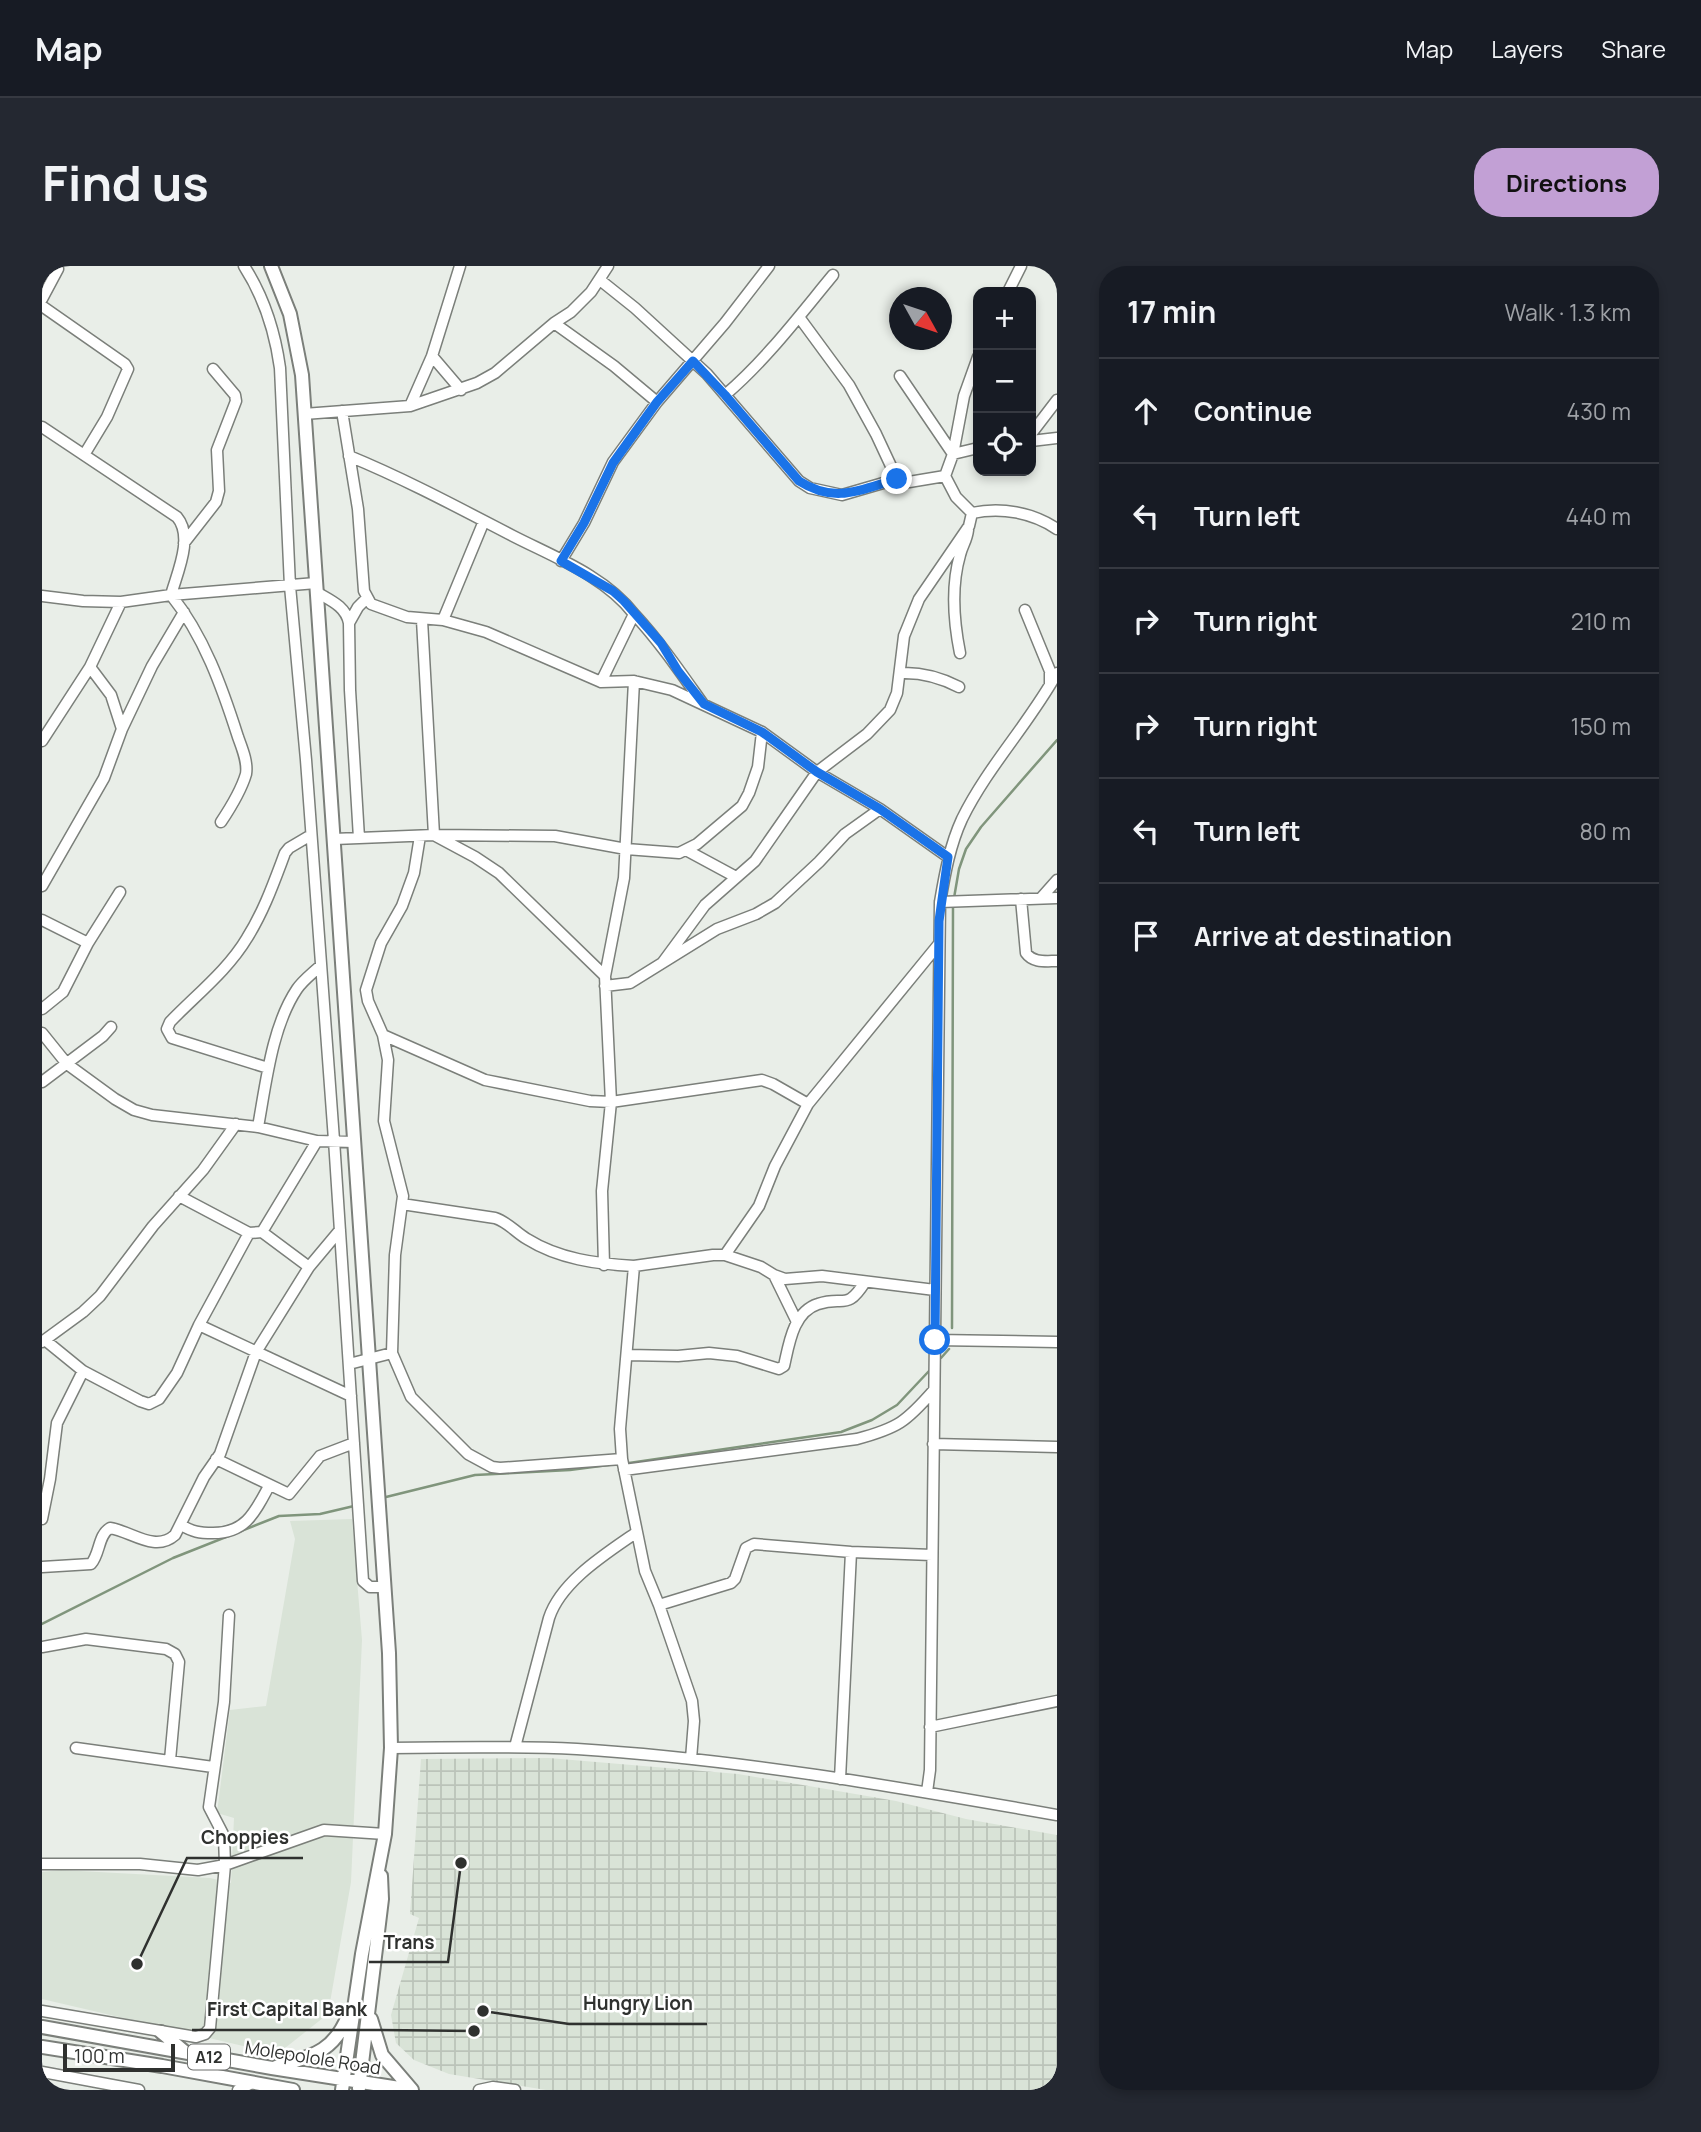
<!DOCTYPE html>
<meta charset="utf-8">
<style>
body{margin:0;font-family:Manrope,sans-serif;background:#242831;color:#f1f3f6}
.controls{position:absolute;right:21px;top:21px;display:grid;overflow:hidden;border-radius:14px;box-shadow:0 4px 10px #0003}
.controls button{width:63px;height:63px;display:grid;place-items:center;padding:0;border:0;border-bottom:2px solid #363941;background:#171b24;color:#f1f3f6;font:35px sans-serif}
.compass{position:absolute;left:847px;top:21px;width:63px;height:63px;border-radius:50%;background:#171b24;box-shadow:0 4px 10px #0003;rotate:130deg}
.scale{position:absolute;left:21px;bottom:18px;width:112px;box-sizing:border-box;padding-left:7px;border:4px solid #2f312f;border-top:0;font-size:19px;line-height:24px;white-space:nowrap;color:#2f312f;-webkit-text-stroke:5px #fff;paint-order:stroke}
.stop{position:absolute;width:21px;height:21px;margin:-16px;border:5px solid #1a73e8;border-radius:50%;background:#fff}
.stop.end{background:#1a73e8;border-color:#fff;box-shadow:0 2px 7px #0008}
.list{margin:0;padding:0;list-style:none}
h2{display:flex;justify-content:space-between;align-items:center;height:91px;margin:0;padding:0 28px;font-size:30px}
h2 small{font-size:23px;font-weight:400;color:#9ea1a6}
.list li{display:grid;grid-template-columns:46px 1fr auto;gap:21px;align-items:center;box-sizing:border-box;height:105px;padding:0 28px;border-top:2px solid #363941}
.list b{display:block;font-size:26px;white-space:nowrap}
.list em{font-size:23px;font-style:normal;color:#9ea1a6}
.icon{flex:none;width:38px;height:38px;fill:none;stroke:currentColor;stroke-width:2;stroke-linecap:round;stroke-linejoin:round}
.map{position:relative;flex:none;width:1015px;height:1824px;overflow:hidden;border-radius:28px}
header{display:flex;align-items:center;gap:42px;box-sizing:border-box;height:98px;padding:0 35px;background:#171b24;border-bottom:2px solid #363941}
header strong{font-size:33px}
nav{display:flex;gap:38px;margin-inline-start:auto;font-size:24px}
.intro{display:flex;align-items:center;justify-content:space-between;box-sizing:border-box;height:168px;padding:0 42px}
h1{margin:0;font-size:49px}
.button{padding:18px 32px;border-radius:28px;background:#c2a0d5;color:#111;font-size:24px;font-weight:700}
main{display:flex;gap:42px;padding:0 42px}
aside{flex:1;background:#171b24;border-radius:28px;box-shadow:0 4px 10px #0003}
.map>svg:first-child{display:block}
.built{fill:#d9e3d7}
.industrial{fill:url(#industrial-grid)}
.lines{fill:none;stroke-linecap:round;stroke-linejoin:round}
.stream{stroke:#80957c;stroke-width:2.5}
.minor-casing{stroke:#7b7f7a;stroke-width:13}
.major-casing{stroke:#7b7f7a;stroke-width:16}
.minor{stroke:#fff;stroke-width:10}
.major{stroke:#fff;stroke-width:12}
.route{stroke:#1a73e8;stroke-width:9}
.labels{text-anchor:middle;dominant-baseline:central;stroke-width:5;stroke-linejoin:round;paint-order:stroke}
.shield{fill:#fff;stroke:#6d6f6d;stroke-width:2}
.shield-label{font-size:16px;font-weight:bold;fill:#2f312f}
.street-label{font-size:18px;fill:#2f312f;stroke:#fff}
.leader{fill:none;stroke:#2f312f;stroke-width:2.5}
.callout-dot{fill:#2f312f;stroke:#fff;stroke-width:2.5}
.callout-label{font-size:19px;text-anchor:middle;font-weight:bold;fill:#2f312f;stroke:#fff;stroke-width:5;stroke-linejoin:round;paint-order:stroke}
</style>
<header>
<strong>Map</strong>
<nav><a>Map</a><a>Layers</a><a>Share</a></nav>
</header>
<div class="intro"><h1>Find us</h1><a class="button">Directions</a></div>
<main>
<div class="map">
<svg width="1015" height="1824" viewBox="0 0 1015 1824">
<defs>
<pattern id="industrial-grid" width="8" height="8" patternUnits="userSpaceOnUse" patternTransform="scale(1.75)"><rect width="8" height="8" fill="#d9e3d7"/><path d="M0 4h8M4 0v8" fill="none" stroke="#bbc3b9"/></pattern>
</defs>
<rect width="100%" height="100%" fill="#e9eee8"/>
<path class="built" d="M310 1253 320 1374 309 1616 286 1748 243 1782 227 1786 0 1733V1606L19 1604 168 1612 189 1617 192 1552 175 1547 188 1444 224 1440 253 1273 248 1255Z"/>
<path class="industrial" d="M507 1492 696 1508 854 1535 924 1553 1015 1569V1824H504L407 1808 372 1794 354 1777 349 1749 377 1652 368 1648 379 1493Z"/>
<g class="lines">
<path class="stream" d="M912 632 917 603 924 583 939 561 1015 474
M910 1062 911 638
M899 1092 907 1083
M587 1197 799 1166 830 1154 855 1139 887 1105
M344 1231 433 1209 528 1204 574 1198
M0 1358 131 1292 237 1250 278 1248 312 1240"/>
<defs>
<path id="minor" d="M202 0C222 31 233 66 238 102L248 320 264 494 292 874 321 1315 328 1321H343
M558 14 593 42 665 108 757 215 768 222 800 229 855 213 867 216 903 210
M966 26 979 0
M0 33 16 3
M0 40 83 98 86 103 65 151 42 189
M757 51 807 119 834 168 855 213
M512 57 572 100 615 136 683 57 727 0
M390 90 419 124
M858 110 911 188 936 182
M683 129C724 94 757 50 791 9
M368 140 390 90 418 0
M300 145 316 243 322 325 329 338 365 351 401 354 444 366 559 416 592 415 630 424 720 466 775 506 838 543 906 591
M262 148 368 140 435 117 453 107 512 57 529 46 549 26 566 0
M0 161 135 251C152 271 135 307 129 329 162 370 180 421 196 471 200 482 206 496 204 508 199 525 189 541 179 556
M989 168 1015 134
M989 175 1015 172
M307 190C363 213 417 242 471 270 512 291 563 310 592 348L559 416
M930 247 914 231 903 210 911 188 922 130 936 91
M930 247C959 241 990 246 1015 263
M142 277 174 236 177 225 175 184 194 135 193 129 171 103
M519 295 542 257 571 196 615 136
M276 327C290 335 304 341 307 357L308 424 317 572
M0 330 41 335 79 336 129 329 274 317
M983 344 1008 405V419
M592 348C618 376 639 407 661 438
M380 354 392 569 433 591 457 607 563 710
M401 354 442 255
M307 357 316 341 325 332
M918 387C912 357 909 320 918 289 920 280 925 274 926 264
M858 407C880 406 898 411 917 421
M80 463 110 400 142 346
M0 475 48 401
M378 570 372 607 360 640 339 677 324 724 326 735 341 769 346 794 342 855 361 930 353 989 350 1087 369 1131 426 1188 450 1201 458 1202 580 1193
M292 573 392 569 513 570 584 583 637 587 655 578 700 540 707 527 716 501 720 466
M644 584 694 611
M0 620 62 512 80 463 69 429 48 401 79 336
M999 632 1015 614
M979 633 984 687C991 697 1003 695 1015 695
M898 636 1015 632
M0 654 46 677 78 626
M621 696 663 639 713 595 775 506 825 468 848 444 855 427 862 370 877 333 927 260 930 247
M563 720 588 717 675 663 714 648 733 637 777 596 803 568 838 543
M0 743 21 726 46 677
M0 767 25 798 73 833 92 844 110 849 216 861 275 875 313 876
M341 769 443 814 548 835 569 836 720 814 731 818 766 838
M226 802 130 772 125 763 128 756C154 729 186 704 205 672 222 645 232 616 243 587L247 582 269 569
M0 816 61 770 69 761
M216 861C224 817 230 760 255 723 261 714 271 707 279 699
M360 938 453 952C466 956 473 966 485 973 517 993 555 998 592 1000
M220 966 267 1001
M207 967 220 966 275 875
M683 989 719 1001 732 1009 743 1013 780 1010 893 1024
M562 999 560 925 569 836 563 710 582 612 592 415
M732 1009 755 1056
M157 1059 309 1130
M3 1074 41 1105 98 1135 107 1138 117 1133 135 1107 157 1059 207 967 137 930
M893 1074 1015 1076
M0 1076 41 1046 58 1030 111 960 161 904 194 858
M585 1089 636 1090 667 1087 695 1090 737 1103 742 1100C747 1078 751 1046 776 1038 802 1029 804 1046 823 1016
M307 1098 350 1087
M891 1178 1015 1181
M174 1193 247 1228 278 1190 312 1177
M582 1204 815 1173C856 1162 864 1156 892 1124
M0 1253 8 1213 15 1157 41 1105
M139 1259C151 1266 157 1267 171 1267 204 1267 213 1246 227 1220
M0 1301 49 1298C58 1288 56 1269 68 1262 89 1265 113 1287 133 1269L162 1211 178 1188 214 1086 267 1001 298 964
M617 1339 689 1317 693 1313 704 1282 712 1278 809 1286 890 1289
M0 1381 44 1373 124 1383 133 1388 137 1396 128 1494
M888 1461 1015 1435
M473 1481 507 1352C519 1315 565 1287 595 1266
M34 1482 171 1501
M349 1482C411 1481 473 1480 535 1483 696 1493 856 1521 1015 1549
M649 1493 652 1455 650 1435 617 1339 603 1305 580 1193 578 1163 592 1000 671 989H683L717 940 733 900 766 838 896 679
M798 1513 809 1286
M885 1526 888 1504 898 636C903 607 908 579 920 553 946 500 987 458 1015 407
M0 1598H98L156 1604 183 1599 282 1564 343 1568
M0 1745 154 1771 163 1768 168 1762 183 1599 182 1570 167 1541 182 1436 187 1349
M0 1806 97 1824
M196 1824 212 1816
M437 1824 451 1821 473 1824"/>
<path id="major" d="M229 0 248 48 260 109 347 1387 349 1482 343 1568 320 1688 300 1824
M329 1753 340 1789 370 1824
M0 1761 230 1802 370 1824
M119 1766 143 1786
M0 1781 120 1800 251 1824
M234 1801C269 1790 291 1787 306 1750
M317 1822 340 1633 339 1610"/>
</defs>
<use href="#minor" class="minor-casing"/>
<use href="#major" class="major-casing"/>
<use href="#minor" class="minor"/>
<use href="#major" class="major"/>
</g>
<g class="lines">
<path class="route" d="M855 213C818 224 793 238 757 215L683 129 651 95 615 136 571 197 542 257 519 295 571 325 582 335 619 377 636 405 662 438 720 466 775 506 838 543 906 591 897 655 893 1074"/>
</g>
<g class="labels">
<rect class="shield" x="146" y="1778.5" width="42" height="25" rx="5"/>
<g class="shield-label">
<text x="167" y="1791">A12</text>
</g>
<g class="street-label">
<text transform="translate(271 1791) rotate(9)">Molepolole Road</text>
</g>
</g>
<path class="leader" d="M95 1698L145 1592H261M419 1597L406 1696H327M441 1745L527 1758H665M432 1765L339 1764H150"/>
<g class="callout-dot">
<circle cx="95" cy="1698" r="7"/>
<circle cx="419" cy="1597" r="7"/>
<circle cx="441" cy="1745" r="7"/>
<circle cx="432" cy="1765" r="7"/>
</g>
<g class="callout-label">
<text x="203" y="1578">Choppies</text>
<text x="367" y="1683">Trans</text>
<text x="596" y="1744">Hungry Lion</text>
<text x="245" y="1750">First Capital Bank</text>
</g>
</svg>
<div class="controls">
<button>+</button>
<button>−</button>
<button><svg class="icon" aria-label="locate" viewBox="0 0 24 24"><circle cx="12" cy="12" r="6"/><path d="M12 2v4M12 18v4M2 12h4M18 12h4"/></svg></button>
</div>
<svg class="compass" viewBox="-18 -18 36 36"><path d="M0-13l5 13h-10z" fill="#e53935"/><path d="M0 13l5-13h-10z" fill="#9ea1a6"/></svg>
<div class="scale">100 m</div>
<div class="stop" style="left:893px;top:1074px"></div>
<div class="stop end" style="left:855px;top:213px"></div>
</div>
<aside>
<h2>17 min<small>Walk · 1.3 km</small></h2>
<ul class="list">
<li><svg class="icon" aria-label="ahead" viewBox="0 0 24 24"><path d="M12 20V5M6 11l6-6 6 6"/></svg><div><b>Continue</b></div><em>430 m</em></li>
<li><svg class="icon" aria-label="left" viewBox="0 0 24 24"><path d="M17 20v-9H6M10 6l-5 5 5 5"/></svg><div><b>Turn left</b></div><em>440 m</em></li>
<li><svg class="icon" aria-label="right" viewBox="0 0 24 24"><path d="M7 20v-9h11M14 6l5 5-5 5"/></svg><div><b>Turn right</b></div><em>210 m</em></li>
<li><svg class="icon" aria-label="right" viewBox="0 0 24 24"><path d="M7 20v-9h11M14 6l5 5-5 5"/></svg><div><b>Turn right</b></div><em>150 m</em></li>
<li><svg class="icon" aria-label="left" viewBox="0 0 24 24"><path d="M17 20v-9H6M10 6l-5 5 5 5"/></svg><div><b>Turn left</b></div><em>80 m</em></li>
<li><svg class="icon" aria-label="arrive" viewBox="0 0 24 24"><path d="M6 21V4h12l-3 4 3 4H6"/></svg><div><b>Arrive at destination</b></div></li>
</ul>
</aside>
</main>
